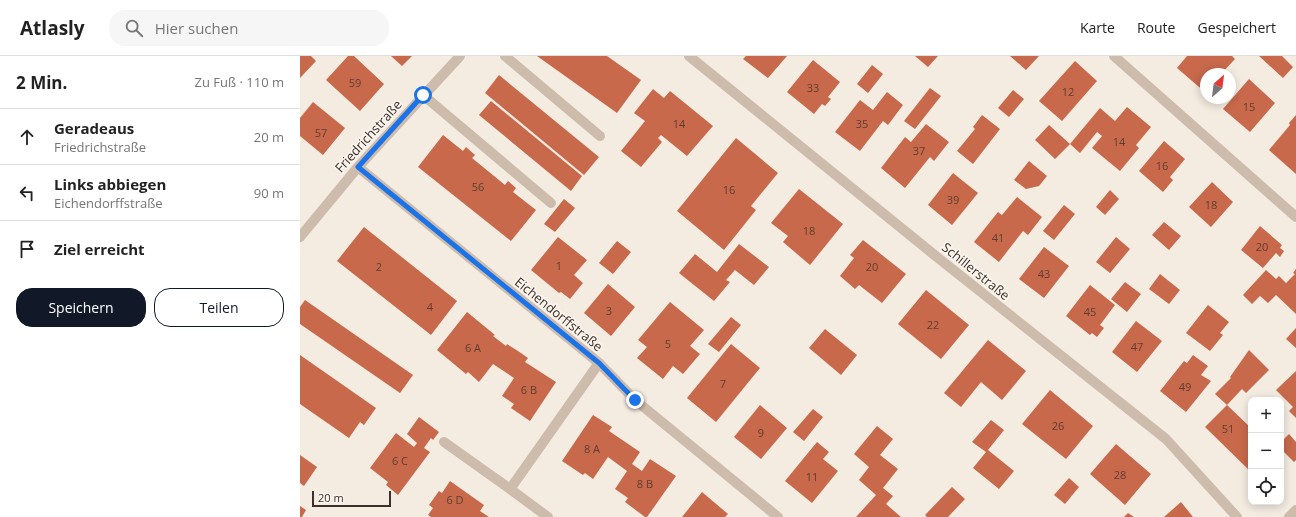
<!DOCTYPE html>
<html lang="de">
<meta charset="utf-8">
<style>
body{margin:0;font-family:"Open Sans",sans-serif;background:#f6f6f6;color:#222}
.controls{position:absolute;right:12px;bottom:12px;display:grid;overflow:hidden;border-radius:8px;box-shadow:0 2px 10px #0003}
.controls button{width:36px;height:36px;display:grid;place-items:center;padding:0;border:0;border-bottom:1px solid #e0e0e0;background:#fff;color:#222;font:20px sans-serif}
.compass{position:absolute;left:900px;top:12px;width:36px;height:36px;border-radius:50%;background:#fff;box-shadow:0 2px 10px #0003;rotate:28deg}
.scale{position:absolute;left:12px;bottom:10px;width:79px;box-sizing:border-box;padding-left:4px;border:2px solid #3b302b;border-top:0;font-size:11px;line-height:14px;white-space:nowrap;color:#3b302b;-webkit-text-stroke:3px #fbf5ee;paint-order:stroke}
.stop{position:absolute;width:12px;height:12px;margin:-9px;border:3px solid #1a73e8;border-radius:50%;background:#fff}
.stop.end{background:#1a73e8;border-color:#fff;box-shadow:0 1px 4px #0008}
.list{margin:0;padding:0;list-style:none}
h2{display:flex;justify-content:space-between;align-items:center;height:52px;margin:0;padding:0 16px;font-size:17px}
h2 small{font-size:13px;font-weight:400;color:#767676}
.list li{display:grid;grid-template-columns:26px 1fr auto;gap:12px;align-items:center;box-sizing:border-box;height:56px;padding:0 16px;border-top:1px solid #e0e0e0}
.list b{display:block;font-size:15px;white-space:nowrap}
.list p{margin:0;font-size:13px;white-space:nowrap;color:#767676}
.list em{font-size:13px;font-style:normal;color:#767676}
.actions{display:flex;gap:8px;padding:12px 16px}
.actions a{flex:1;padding:9px 0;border:1px solid #111827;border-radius:16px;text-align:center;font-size:14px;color:#111827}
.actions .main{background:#111827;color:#fff}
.icon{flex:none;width:22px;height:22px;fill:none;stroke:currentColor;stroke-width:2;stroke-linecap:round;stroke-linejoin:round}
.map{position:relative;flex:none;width:996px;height:461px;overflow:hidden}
header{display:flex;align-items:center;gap:24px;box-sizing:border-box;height:56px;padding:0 20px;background:#fff;border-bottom:1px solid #e0e0e0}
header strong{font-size:19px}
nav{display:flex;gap:22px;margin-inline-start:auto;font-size:14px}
.search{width:280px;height:36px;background:#f6f6f6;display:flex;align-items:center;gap:10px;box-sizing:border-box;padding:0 14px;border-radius:16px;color:#767676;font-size:15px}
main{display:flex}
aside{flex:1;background:#fff}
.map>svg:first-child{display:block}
.building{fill:#c8694b}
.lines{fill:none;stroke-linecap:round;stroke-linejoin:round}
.service{stroke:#cdbbac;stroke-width:10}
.minor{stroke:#cdbbac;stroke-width:10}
.route{stroke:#1a73e8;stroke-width:5}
.labels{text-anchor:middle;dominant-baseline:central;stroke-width:3.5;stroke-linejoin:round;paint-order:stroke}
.number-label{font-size:11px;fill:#5e3e33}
.street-label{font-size:13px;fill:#3b302b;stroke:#fbf5ee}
</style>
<header>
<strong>Atlasly</strong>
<div class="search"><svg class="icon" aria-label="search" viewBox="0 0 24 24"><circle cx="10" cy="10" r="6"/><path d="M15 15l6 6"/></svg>Hier suchen</div>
<nav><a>Karte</a><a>Route</a><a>Gespeichert</a></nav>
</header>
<main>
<aside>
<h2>2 Min.<small>Zu Fuß · 110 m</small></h2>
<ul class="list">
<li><svg class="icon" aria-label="ahead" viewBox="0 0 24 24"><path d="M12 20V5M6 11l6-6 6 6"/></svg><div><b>Geradeaus</b><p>Friedrichstraße</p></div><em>20 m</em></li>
<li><svg class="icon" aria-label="left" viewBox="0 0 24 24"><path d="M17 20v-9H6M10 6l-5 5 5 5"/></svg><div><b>Links abbiegen</b><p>Eichendorffstraße</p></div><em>90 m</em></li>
<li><svg class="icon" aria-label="arrive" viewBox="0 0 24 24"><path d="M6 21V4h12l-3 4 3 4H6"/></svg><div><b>Ziel erreicht</b></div></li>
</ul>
<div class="actions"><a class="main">Speichern</a><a>Teilen</a></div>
</aside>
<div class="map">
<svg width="996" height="461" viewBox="0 0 996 461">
<rect width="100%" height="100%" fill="#f4ebe1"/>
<path class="building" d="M0 0H11L16 5 0 22Z
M48 0H54L84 28 60 55 26 24Z
M91 0H112L102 10Z
M237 0H307L341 24 317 57Z
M446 0H487L468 22 443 3Z
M615 0H638L628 11Z
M710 0H739L726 14Z
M887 0H932L935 3 921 18H906V37L877 12Z
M959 0H982L993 11 983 22Z
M513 4 540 26 528 41 531 43 525 50 522 48 514 58 487 36Z
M775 5 797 25 762 65 739 45Z
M572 9 583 18 568 37 557 28Z
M199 19 299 101 284 119 185 37Z
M949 23 975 47 950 76 923 53Z
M630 32 641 40 615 73 604 65Z
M353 33 364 42 370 35 413 70 387 100 361 79 358 82 362 86 341 111 321 95 345 65 334 57Z
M713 34 724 43 709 61 698 52Z
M587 36 603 49 588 69 583 65 560 95 535 76 560 44 573 54Z
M191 45 282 120 271 135 179 59Z
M13 46 45 72 23 99 0 80V62Z
M827 51 851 71 836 89 839 92 820 115 792 92 802 80 797 76 780 97 770 88 800 52 815 65Z
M682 59 700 73 673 108 657 95 675 73 673 71Z
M996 59V118L969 94 990 69 989 67Z
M626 68 649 86 634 105 630 101 605 132 581 112 605 81 611 86Z
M749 69 770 88 755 103 735 84Z
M143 79 163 95 166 91 175 99 172 102 205 129 208 125 216 132 213 136 236 154 211 185 118 111Z
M436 82 478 117 451 150 456 154 424 194 377 155Z
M864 85 885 103 870 121 873 124 863 136 839 115Z
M729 105 747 120 739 130 726 133 714 124Z
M653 117 678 137 652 169 628 149Z
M912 126 933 146 911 171 889 151Z
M499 133 543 168 510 209 483 186 488 180 471 167Z
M810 134 819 143 805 159 796 151Z
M717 141 742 161 728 179 723 175 699 206 674 186 698 156 702 159Z
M264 143 275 152 255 176 244 168Z
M764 149 775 158 754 184 743 175Z
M864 166 881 180 869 194 852 179Z
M960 170 982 189 980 192 984 195 980 201 976 197 963 212 941 194Z
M64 171 157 245 131 279 37 205Z
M258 181 287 204 274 219 283 227 270 243 261 236 259 237 231 214Z
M816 181 830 193 810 217 796 206Z
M563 184 606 218 582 247 559 229 555 233 540 220 554 202 550 199Z
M317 185 331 196 313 218 299 207Z
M439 188 469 211 454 229 435 214 426 224 430 226 414 245 379 217 395 198 417 216Z
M744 191 769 210 744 242 719 223Z
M996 213V258L976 239 968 247 960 240 952 248 943 239 966 214 976 223 979 220 986 227 995 218 993 217Z
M860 218 880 234 869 248 849 233Z
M825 226 841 238 827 256 811 243Z
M308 228 335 251 311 280 284 257Z
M790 229 815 249 800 269 804 272 797 281 792 277 790 279 766 260Z
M626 234 669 269 641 303 598 268Z
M5 244 113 319 100 337 0 268V251Z
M370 246 404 274 390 290 400 298 383 318 373 310 363 323 337 302 347 291 338 284Z
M908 249 929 266 920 277 923 279 910 295 886 277Z
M167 256 195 279 193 280 206 290 207 288 218 295 228 302 225 306 256 326 230 365 211 352 214 348 202 340 214 322 193 308 179 326 168 316 166 318 137 294Z
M431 261 441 269 419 296 408 288Z
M836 265 862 285 837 316 812 296Z
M996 272V292L986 283Z
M525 273 557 299 541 319 509 292Z
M688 284 726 315 702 344 681 326 661 351 644 337Z
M431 288 460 312 416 366 387 342Z
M949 294 969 314 946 337 942 333 927 349 915 338 931 322 930 321Z
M0 299 76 352 64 369 60 366 49 382 0 348Z
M893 299 908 310 901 319 911 325 886 356 860 335 884 305 887 307Z
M996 315V362L989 355 993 351 976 334Z
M750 334 793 370 766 403 722 368Z
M460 349 487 372 461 403 434 381Z
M927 349 951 372V416L905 371Z
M513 353 523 361 504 385 493 376Z
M293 359 312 371 309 375 340 396 332 408 342 415 350 403 376 420 347 461H345L325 446 328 442 315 433 327 415 308 401 293 423 285 417 283 419 262 405Z
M119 361 139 376 133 384 131 382 124 392 130 396 98 439 86 429 88 426 70 412 96 377 114 391 117 387 107 378Z
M691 364 704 374 688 394 714 415 699 433 673 412 686 396 672 386Z
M577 370 593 383 580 399 598 413 583 432 593 440 586 448 601 461H556L576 439 559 424 569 411 554 398Z
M989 378 996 386V404L994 406 981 393V386Z
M517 386 529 396 523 403 538 415 512 447 485 425Z
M816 388 851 418 825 449 790 418Z
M0 399 17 411 4 430 0 427Z
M769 422 779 431 765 448 754 439Z
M150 425 184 449 180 455 189 461H131L128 459 133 452 129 449 139 435 142 437Z
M652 431 665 443 648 461H627L625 459Z
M402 436 428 458 425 461H382Z
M881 446 893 461H864Z
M0 450 6 454 2 461H0Z
M828 457 834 461H824Z"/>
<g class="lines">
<path class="service" d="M205 0 300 80
M123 39 251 147
M144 386 210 433 299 307
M210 433 248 461"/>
<path class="minor" d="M389 0 632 197 866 383 937 461
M814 0 996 161
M58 111 299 307 335 344 478 461
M0 181 58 111 160 0
M989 461 996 454"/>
</g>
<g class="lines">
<path class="route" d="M123 39 58 111 299 307 335 344"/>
</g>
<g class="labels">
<g class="number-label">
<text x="55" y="26">59</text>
<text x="513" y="31">33</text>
<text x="768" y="35">12</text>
<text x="949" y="50">15</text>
<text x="379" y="67">14</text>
<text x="562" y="67">35</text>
<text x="21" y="76">57</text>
<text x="819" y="85">14</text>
<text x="619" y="94">37</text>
<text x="862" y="109">16</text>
<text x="178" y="130">56</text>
<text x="429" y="133">16</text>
<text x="653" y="143">39</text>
<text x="911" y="148">18</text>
<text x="509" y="174">18</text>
<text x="698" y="181">41</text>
<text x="962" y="190">20</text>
<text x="259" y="209">1</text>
<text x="79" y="210">2</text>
<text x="572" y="210">20</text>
<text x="744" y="217">43</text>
<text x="130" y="250">4</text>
<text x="309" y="254">3</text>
<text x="790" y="255">45</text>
<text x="633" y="268">22</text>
<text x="368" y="287">5</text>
<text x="837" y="290">47</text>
<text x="173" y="291">6 A</text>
<text x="423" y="327">7</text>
<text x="885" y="330">49</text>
<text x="229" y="333">6 B</text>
<text x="758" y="369">26</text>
<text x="928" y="372">51</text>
<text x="461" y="376">9</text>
<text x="292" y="392">8 A</text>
<text x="100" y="404">6 C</text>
<text x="820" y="418">28</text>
<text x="512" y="420">11</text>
<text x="345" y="427">8 B</text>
<text x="155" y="443">6 D</text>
</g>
<g class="street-label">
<text transform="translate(68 80) rotate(-48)">Friedrichstraße</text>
<text transform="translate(676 215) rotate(39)">Schillerstraße</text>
<text transform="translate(259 258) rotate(39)">Eichendorffstraße</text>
</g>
</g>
</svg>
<div class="controls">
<button>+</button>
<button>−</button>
<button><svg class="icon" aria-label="locate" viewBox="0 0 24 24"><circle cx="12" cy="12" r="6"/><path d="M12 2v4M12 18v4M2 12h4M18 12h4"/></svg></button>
</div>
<svg class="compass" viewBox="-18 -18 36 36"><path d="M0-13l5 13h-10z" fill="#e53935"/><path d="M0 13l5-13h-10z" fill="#767676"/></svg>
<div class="scale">20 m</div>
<div class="stop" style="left:123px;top:39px"></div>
<div class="stop end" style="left:335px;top:344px"></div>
</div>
</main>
